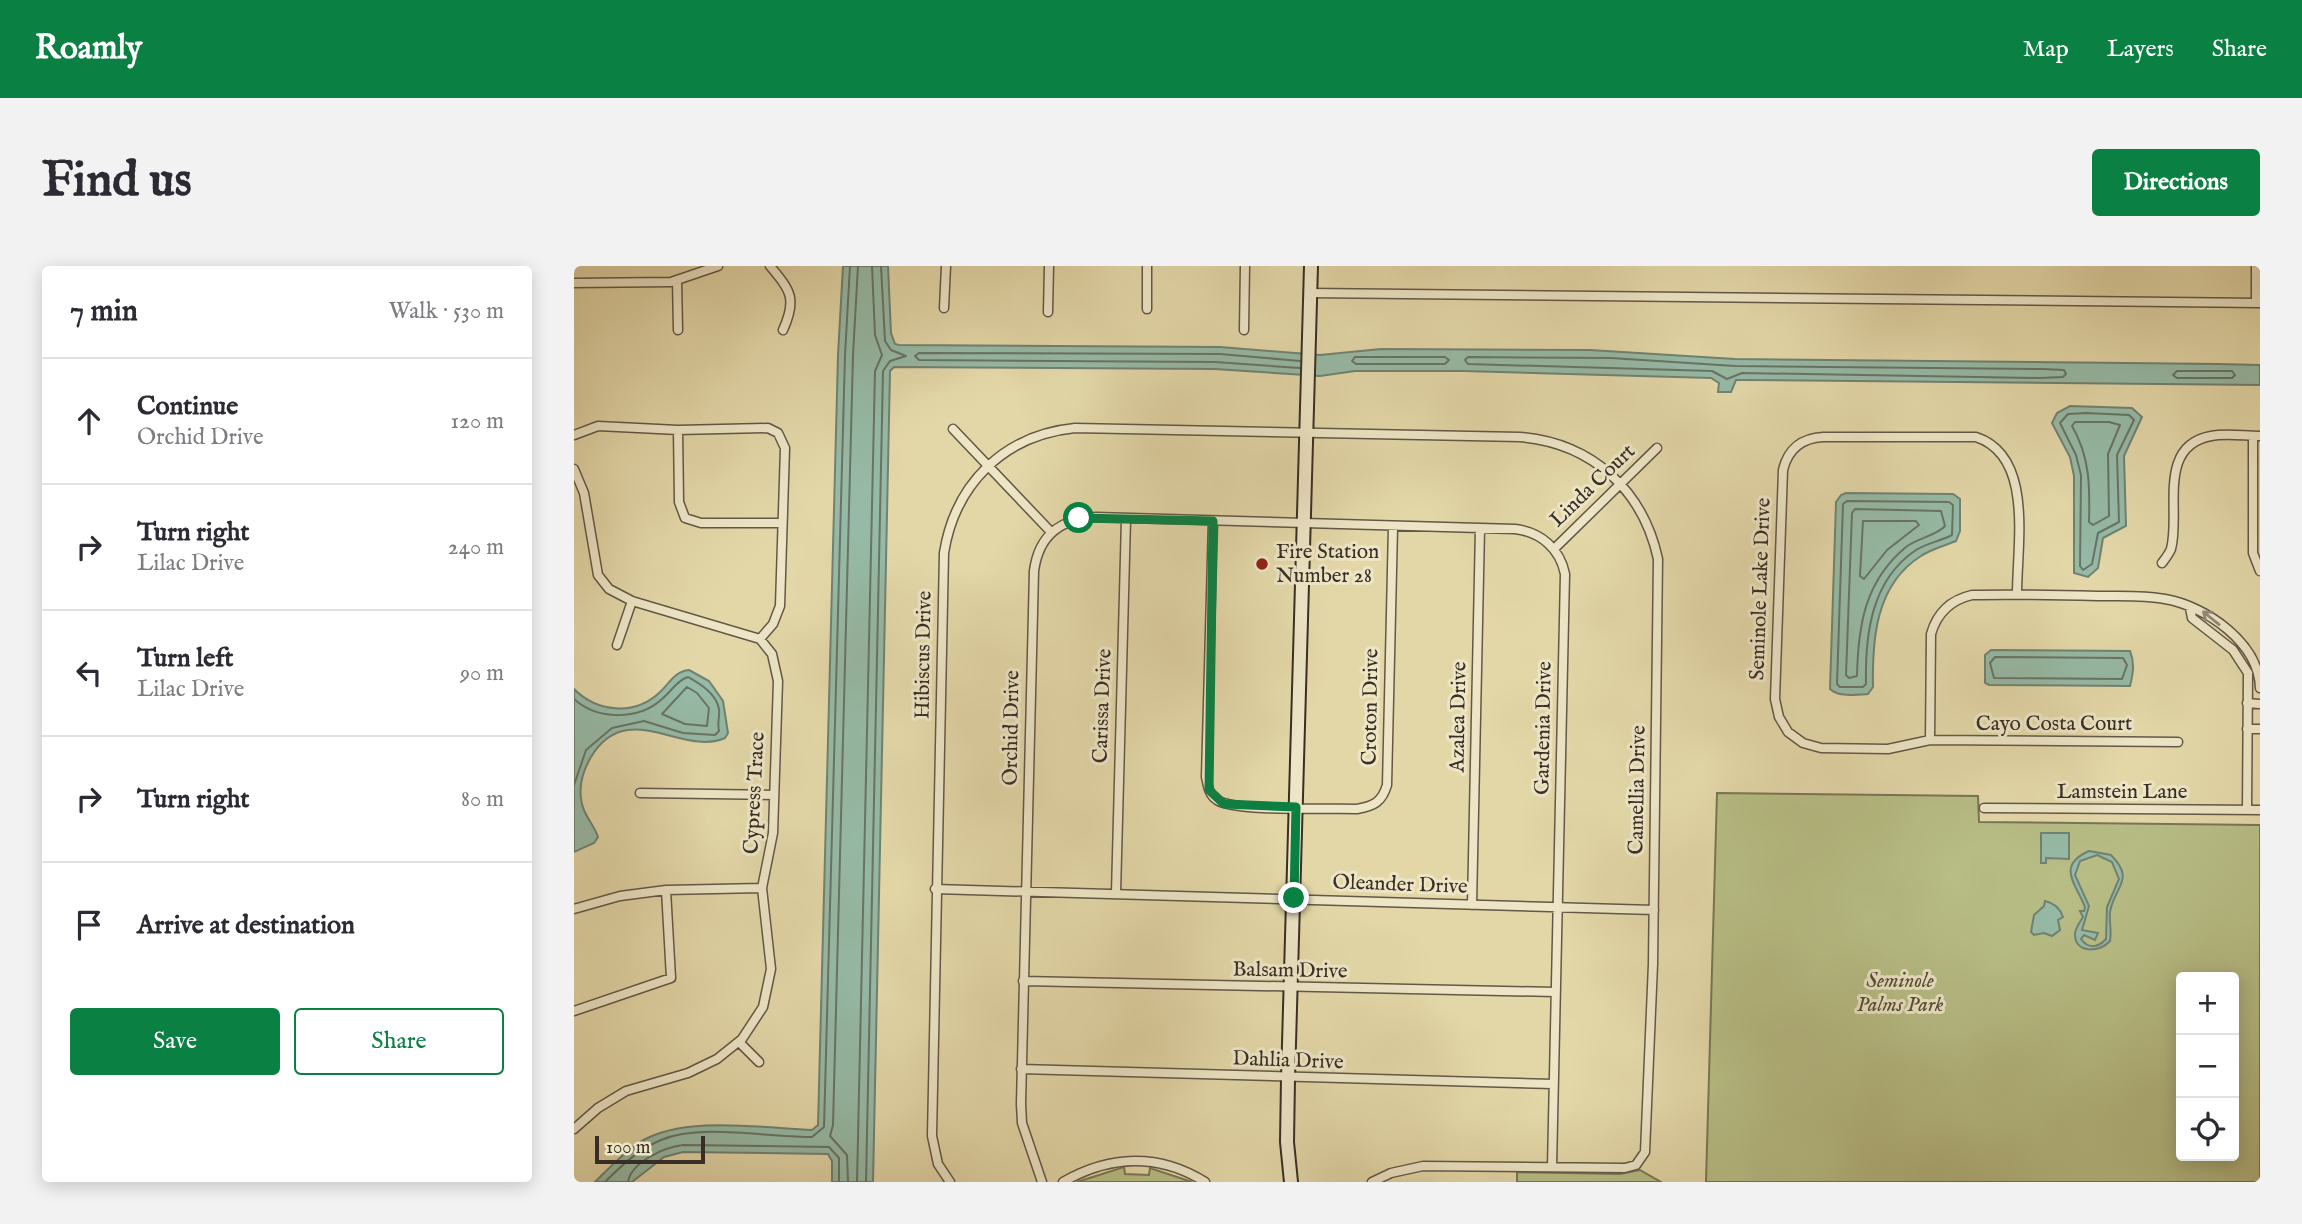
<!DOCTYPE html>
<meta charset="utf-8">
<style>
body{margin:0;font-family:"IM FELL English",serif;background:#f2f2f3;color:#2b2b33}
.controls{position:absolute;right:21px;bottom:21px;display:grid;overflow:hidden;border-radius:7px;box-shadow:0 4px 18px #0003}
.controls button{width:63px;height:63px;display:grid;place-items:center;padding:0;border:0;border-bottom:2px solid #e1e1e2;background:#fff;color:#2b2b33;font:35px sans-serif}
.scale{position:absolute;left:21px;bottom:18px;width:110px;box-sizing:border-box;padding-left:7px;border:4px solid #382e25;border-top:0;font-size:19px;line-height:24px;white-space:nowrap;color:#382e25;-webkit-text-stroke:5px #ede5c6;paint-order:stroke}
.stop{position:absolute;width:21px;height:21px;margin:-16px;border:5px solid #0b8043;border-radius:50%;background:#fff}
.stop.end{background:#0b8043;border-color:#fff;box-shadow:0 2px 7px #0008}
.list{margin:0;padding:0;list-style:none}
h2{display:flex;justify-content:space-between;align-items:center;height:91px;margin:0;padding:0 28px;font-size:30px}
h2 small{font-size:23px;font-weight:400;color:#7c7c81}
.list li{display:grid;grid-template-columns:46px 1fr auto;gap:21px;align-items:center;box-sizing:border-box;height:126px;padding:0 28px;border-top:2px solid #e1e1e2}
.list b{display:block;font-size:26px;white-space:nowrap}
.list p{margin:0;font-size:23px;white-space:nowrap;color:#7c7c81}
.list em{font-size:23px;font-style:normal;color:#7c7c81}
.actions{display:flex;gap:14px;padding:21px 28px}
.actions a{flex:1;padding:16px 0;border:2px solid #0b8043;border-radius:7px;text-align:center;font-size:24px;color:#0b8043}
.actions .main{background:#0b8043;color:#fff}
.icon{flex:none;width:38px;height:38px;fill:none;stroke:currentColor;stroke-width:2;stroke-linecap:round;stroke-linejoin:round}
.map{position:relative;flex:none;width:1686px;height:916px;overflow:hidden;border-radius:7px}
header{display:flex;align-items:center;gap:42px;box-sizing:border-box;height:98px;padding:0 35px;background:#0b8043;color:#fff}
header strong{font-size:33px}
nav{display:flex;gap:38px;margin-inline-start:auto;font-size:24px}
.intro{display:flex;align-items:center;justify-content:space-between;box-sizing:border-box;height:168px;padding:0 42px}
h1{margin:0;font-size:49px}
.button{padding:18px 32px;border-radius:7px;background:#0b8043;color:#fff;font-size:24px;font-weight:700}
main{display:flex;gap:42px;padding:0 42px}
aside{flex:1;background:#fff;border-radius:7px;box-shadow:0 4px 18px #0003}
.map>svg:first-child{display:block}
.green{fill:#b7bd85;stroke:#787655;stroke-width:2;fill-rule:evenodd}
.water{fill:#96baa6;stroke:#708272;stroke-width:2;fill-rule:evenodd}
.lines{fill:none;stroke-linecap:round;stroke-linejoin:round}
.shore{stroke:#677466;stroke-width:2}
.street-casing{stroke:#635846;stroke-width:11}
.secondary-casing{stroke:#382e25;stroke-width:16}
.street{stroke:#ede5c6;stroke-width:8}
.secondary{stroke:#ede5c6;stroke-width:12}
.oneway{stroke:#928a76}
.route{stroke:#0b8043;stroke-width:9}
.poi-dot{fill:#8f2418;stroke:#ede5c6;stroke-width:2.5}
.labels{text-anchor:middle;dominant-baseline:central;stroke-width:6;stroke-linejoin:round;paint-order:stroke}
.street-label{font-size:21px;fill:#382e25;stroke:#ede5c6}
.poi-label{font-size:21px;fill:#382e25;stroke:#ede5c6;text-anchor:start}
.park-label{font-size:21px;font-style:italic;fill:#514b38;stroke:#ede5c6}
</style>
<header>
<strong>Roamly</strong>
<nav><a>Map</a><a>Layers</a><a>Share</a></nav>
</header>
<div class="intro"><h1>Find us</h1><a class="button">Directions</a></div>
<main>
<aside>
<h2>7 min<small>Walk · 530 m</small></h2>
<ul class="list">
<li><svg class="icon" aria-label="ahead" viewBox="0 0 24 24"><path d="M12 20V5M6 11l6-6 6 6"/></svg><div><b>Continue</b><p>Orchid Drive</p></div><em>120 m</em></li>
<li><svg class="icon" aria-label="right" viewBox="0 0 24 24"><path d="M7 20v-9h11M14 6l5 5-5 5"/></svg><div><b>Turn right</b><p>Lilac Drive</p></div><em>240 m</em></li>
<li><svg class="icon" aria-label="left" viewBox="0 0 24 24"><path d="M17 20v-9H6M10 6l-5 5 5 5"/></svg><div><b>Turn left</b><p>Lilac Drive</p></div><em>90 m</em></li>
<li><svg class="icon" aria-label="right" viewBox="0 0 24 24"><path d="M7 20v-9h11M14 6l5 5-5 5"/></svg><div><b>Turn right</b></div><em>80 m</em></li>
<li><svg class="icon" aria-label="arrive" viewBox="0 0 24 24"><path d="M6 21V4h12l-3 4 3 4H6"/></svg><div><b>Arrive at destination</b></div></li>
</ul>
<div class="actions"><a class="main">Save</a><a>Share</a></div>
</aside>
<div class="map">
<svg width="1686" height="916" viewBox="0 0 1686 916">
<rect width="100%" height="100%" fill="#e3d7a8"/>
<filter id="stains"><feTurbulence type="fractalNoise" baseFrequency=".00286" numOctaves="4"/><feColorMatrix values="0 0 0 0 .2 0 0 0 0 .09 0 0 0 0 .02 0 0 0 .5 -.17"/></filter>
<radialGradient id="worn" r=".72"><stop offset=".6" stop-color="#630" stop-opacity="0"/><stop offset="1" stop-color="#630" stop-opacity=".3"/></radialGradient>
<path class="green" d="M1143 527 1404 530 1405 556 1686 559V916H1132ZM1607 711H1660V890H1607Z
M550 901 551 908 575 909 576 902 618 916H503Z
M1066 904 1087 916H943V906L1046 908Z"/>
<path class="water" d="M269 0H314L317 67 321 78 325 79 646 81 746 89 807 83 1016 84 1161 93 1644 98 1686 99V119L1169 114H1162L1157 126H1144L1145 117 1137 112 889 105H781L746 110 641 103 320 101 316 105 299 916H258V895L254 888 109 886 90 891 58 916H21C35 902 49 887 66 876 110 849 188 862 238 864L244 859 264 89Z
M1496 140 1558 142 1568 151 1550 190 1552 260 1529 272 1524 302 1514 311 1500 307V210L1496 191 1478 157 1483 147Z
M1272 227 1379 228 1386 233V265L1382 275C1370 280 1358 283 1347 290 1302 318 1298 373 1299 421L1294 428C1282 429 1264 431 1256 423L1262 236 1267 229Z
M1417 384 1556 385C1561 397 1559 408 1556 420L1415 419 1411 417V389Z
M115 404 135 415 149 435 154 467 151 472C108 491 53 431 17 491 10 503 5 518 7 532 8 548 20 558 24 571L20 577 0 586V423C23 446 60 450 85 427 95 418 101 405 115 404Z
M1467 567H1495V593L1472 592V597H1467Z
M1515 585 1537 589C1562 614 1540 621 1536 646 1535 656 1538 666 1536 675 1526 687 1500 688 1501 667 1502 661 1506 656 1509 651L1506 645H1510L1511 641C1503 619 1481 600 1515 585ZM1523 589 1538 596 1545 613 1533 641 1532 673C1524 682 1514 683 1507 673L1510 669 1521 674 1524 667 1508 664 1515 640 1501 609 1506 595Z
M1471 635C1480 637 1486 642 1489 651L1484 654 1486 664 1478 670 1470 667 1460 669 1457 666 1460 649 1470 640Z"/>
<g class="lines">
<path class="shore" d="M781 91H871L875 94 871 98H782L778 95Z
M894 91 1037 92 1161 100 1469 103 1490 104 1492 108 1489 111 1466 112 1168 107 1153 113 1138 105 894 98 891 94Z
M726 102 641 96 345 94 341 90 345 87 646 88 726 95
M1603 105H1658L1661 109 1658 112H1603L1599 109Z
M1512 147 1555 149 1560 154 1543 189 1545 256 1524 267 1518 298 1509 304 1506 300 1507 209 1502 189 1486 157 1494 148Z
M1501 156H1535L1546 159 1534 188 1535 250 1519 259 1515 256C1516 221 1516 191 1498 160Z
M1273 235 1375 236 1379 239 1378 269C1366 275 1354 277 1342 284 1297 314 1291 369 1292 418L1289 421H1266L1263 418 1269 238Z
M1281 243 1367 245 1371 260C1362 270 1343 272 1332 281 1291 315 1284 359 1283 410L1275 412 1272 409 1278 247Z
M1289 255H1342L1345 259 1313 284 1290 313 1286 310Z
M1421 391 1549 392 1553 399 1548 413 1420 412 1416 397Z
M113 421 123 427 135 442 133 460 111 458 88 448Z
M0 433C24 455 65 454 88 433 97 426 103 414 114 411 126 418 142 427 145 443 146 450 143 456 145 465L141 469 109 467 70 455 38 462 12 484 0 519
M31 916C47 900 65 883 87 874 128 857 194 872 238 871L250 861 271 89 276 0
M54 916C57 896 91 881 109 879L255 881 265 892V916
M274 916 273 889 256 870 259 859 279 89 284 0
M283 916 301 105 308 89 301 69 298 0
M292 916 309 105 316 95 332 90 317 84 311 75 307 0"/>
<defs>
<path id="street" d="M196 0C217 25 223 33 209 64
M573 0V43
M103 14 104 64
M0 17 97 16 144 0
M735 27 1686 37
M1682 36V0
M370 42 372 0
M474 46 475 0
M670 64 671 0
M379 163 477 266
M104 164 105 236 111 252 127 257H207
M0 169 24 160 104 164 194 162 204 167 211 182 206 340 199 358 186 373
M1679 170V287L1686 305
M0 203 10 227 24 309 35 323 58 335 186 373 198 388 204 415 199 567 188 622 197 703 189 741 168 773 143 793 114 807 52 825 24 842 0 863
M639 255 632 511C634 520 635 529 643 534 659 546 758 542 783 543 800 540 808 536 813 519L819 261
M980 283 1083 182
M1588 297C1591 293 1595 288 1597 283 1607 247 1582 180 1637 170 1652 167 1670 170 1686 170
M1443 328C1443 278 1460 190 1402 171H1249C1228 172 1214 183 1209 204L1201 433 1205 451 1214 466 1229 477 1247 482 1314 483 1356 474 1604 476
M1616 342 1618 352 1659 384 1674 407
M43 379 58 335
M1673 437 1686 438
M1673 463H1686
M1356 474 1357 368C1363 347 1376 334 1398 329 1441 328 1483 329 1527 330 1548 330 1571 329 1591 333 1632 340 1685 377 1686 422
M66 527 200 529
M1410 542 1686 544
M1673 544 1674 407
M361 623 1080 644
M92 624 188 622
M542 627 552 253
M898 639 906 262
M0 643 46 630 92 624 97 712 0 745
M449 715 981 726
M165 776 185 796
M447 803 979 818
M376 916 364 898 358 870 370 287C381 218 430 169 501 162L946 171C1018 177 1069 224 1084 293L1079 698 1071 886 1062 899 1051 902 849 900 817 907 798 916
M468 916 448 857 447 838 460 305C465 268 487 253 522 251L941 263C967 266 986 283 991 308L978 901
M489 916C536 889 585 887 631 916"/>
<path id="secondary" d="M717 916 713 876 714 813 737 0"/>
</defs>
<use href="#street" class="street-casing"/>
<use href="#secondary" class="secondary-casing"/>
<use href="#street" class="street"/>
<use href="#secondary" class="secondary"/>
</g>
<defs><path id="oneway-shaft" d="M-6 0H5M1.5-3L5.5 0L1.5 3" fill="none" stroke-width="1.6" stroke-linecap="round" stroke-linejoin="round" transform="scale(1.75)"/></defs>
<use class="oneway" href="#oneway-shaft" transform="translate(1637 352) rotate(-141)"/>
<g class="lines">
<path class="route" d="M505 252 639 255 635 524 650 538 722 541 720 632"/>
</g>
<circle class="poi-dot" cx="688" cy="298" r="7"/>
<g class="labels">
<g class="street-label">
<text transform="translate(1019 220) rotate(-44)">Linda Court</text>
<text transform="translate(1187 323) rotate(-88)">Seminole Lake Drive</text>
<text transform="translate(350 389) rotate(-89)">Hibiscus Drive</text>
<text transform="translate(529 440) rotate(-88)">Carissa Drive</text>
<text transform="translate(797 441) rotate(-89)">Croton Drive</text>
<text transform="translate(885 451) rotate(-89)">Azalea Drive</text>
<text x="1480" y="458">Cayo Costa Court</text>
<text transform="translate(438 462) rotate(-89)">Orchid Drive</text>
<text transform="translate(970 462) rotate(-89)">Gardenia Drive</text>
<text transform="translate(1064 524) rotate(-89)">Camellia Drive</text>
<text x="1548" y="526">Lamstein Lane</text>
<text transform="translate(181 527) rotate(-87)">Cypress Trace</text>
<text transform="translate(826 619) rotate(2)">Oleander Drive</text>
<text transform="translate(716 705) rotate(1)">Balsam Drive</text>
<text transform="translate(714 795) rotate(2)">Dahlia Drive</text>
</g>
<g class="poi-label">
<text x="702" y="286">Fire Station<tspan x="702" dy="24">Number 28</tspan></text>
</g>
<g class="park-label">
<text x="1326" y="715">Seminole<tspan x="1326" dy="24">Palms Park</tspan></text>
</g>
</g>
<rect width="100%" height="100%" filter="url(#stains)"/>
<rect width="100%" height="100%" fill="url(#worn)"/>
</svg>
<div class="controls">
<button>+</button>
<button>−</button>
<button><svg class="icon" aria-label="locate" viewBox="0 0 24 24"><circle cx="12" cy="12" r="6"/><path d="M12 2v4M12 18v4M2 12h4M18 12h4"/></svg></button>
</div>
<div class="scale">100 m</div>
<div class="stop" style="left:505px;top:252px"></div>
<div class="stop end" style="left:720px;top:632px"></div>
</div>
</main>
